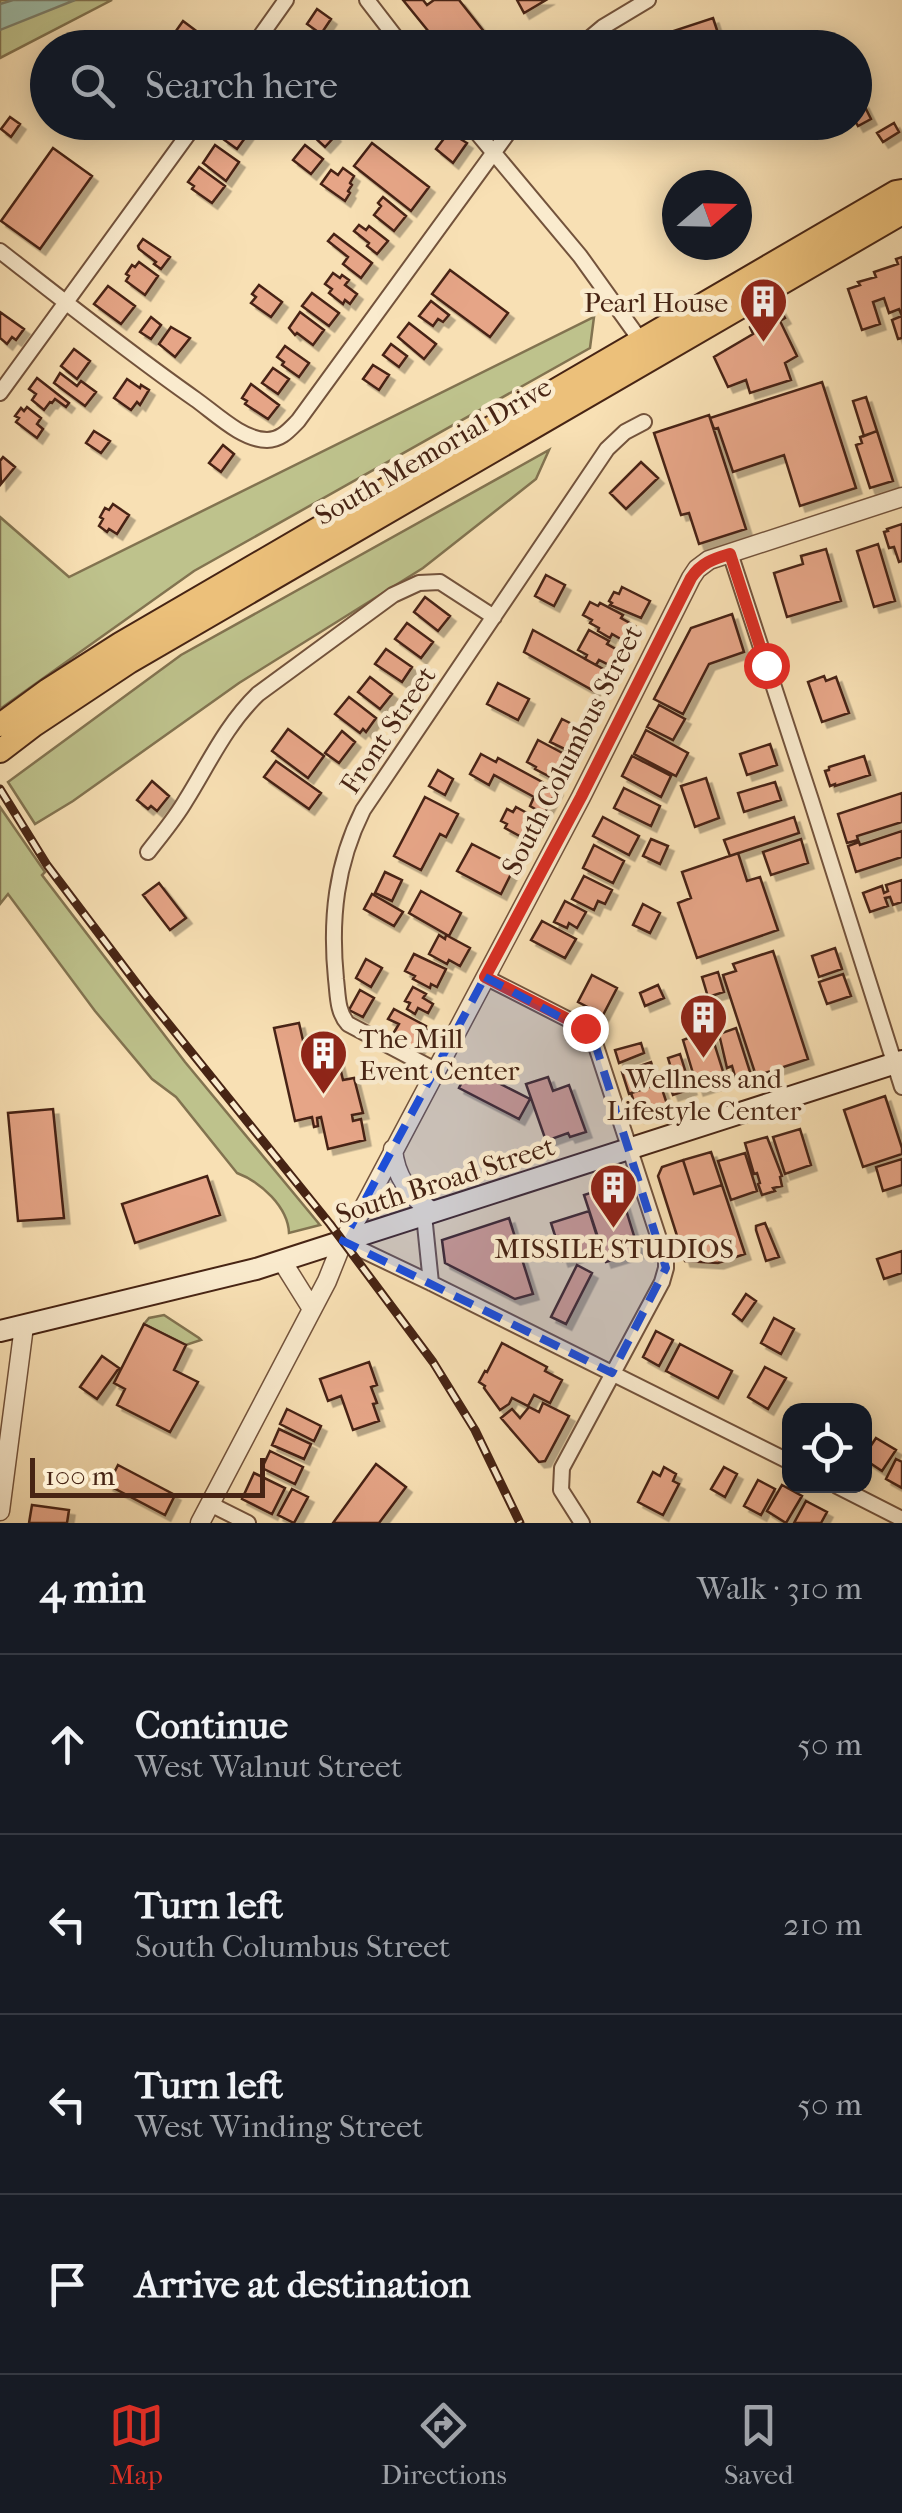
<!DOCTYPE html>
<meta charset="utf-8">
<style>
body{margin:0;font-family:"IM FELL French Canon",serif;background:#242831;color:#f1f3f6}
.controls{position:absolute;right:30px;bottom:30px;display:grid;overflow:hidden;border-radius:20px;box-shadow:0 5px 25px #0003}
.controls button{width:90px;height:90px;display:grid;place-items:center;padding:0;border:0;border-bottom:2px solid #363941;background:#171b24;color:#f1f3f6;font:50px sans-serif}
.compass{position:absolute;left:662px;top:170px;width:90px;height:90px;border-radius:50%;background:#171b24;box-shadow:0 5px 25px #0003;rotate:70deg}
.scale{position:absolute;left:30px;bottom:25px;width:235px;box-sizing:border-box;padding-left:10px;border:5px solid #472414;border-top:0;font-size:28px;line-height:35px;white-space:nowrap;color:#472414;-webkit-text-stroke:8px #faebce;paint-order:stroke}
.stop{position:absolute;width:30px;height:30px;margin:-22px;border:8px solid #d93025;border-radius:50%;background:#fff}
.stop.end{background:#d93025;border-color:#fff;box-shadow:0 2px 10px #0008}
.list{margin:0;padding:0;list-style:none}
h2{display:flex;justify-content:space-between;align-items:center;height:130px;margin:0;padding:0 40px;font-size:42px}
h2 small{font-size:32px;font-weight:400;color:#9ea1a6}
.list li{display:grid;grid-template-columns:65px 1fr auto;gap:30px;align-items:center;box-sizing:border-box;height:180px;padding:0 40px;border-top:2px solid #363941}
.list b{display:block;font-size:38px;white-space:nowrap}
.list p{margin:0;font-size:32px;white-space:nowrap;color:#9ea1a6}
.list em{font-size:32px;font-style:normal;color:#9ea1a6}
.icon{flex:none;width:55px;height:55px;fill:none;stroke:currentColor;stroke-width:2;stroke-linecap:round;stroke-linejoin:round}
.map{position:relative;flex:none;width:902px;height:1523px;overflow:hidden}
.search{position:absolute;background:#171b24;box-shadow:0 5px 25px #0003;left:30px;right:30px;top:30px;height:110px;display:flex;align-items:center;gap:25px;box-sizing:border-box;padding:0 35px;border-radius:55px;color:#9ea1a6;font-size:38px}
.sheet{height:850px;background:#171b24}
nav{display:flex;justify-content:space-around;align-items:center;box-sizing:border-box;height:140px;border-top:2px solid #363941;background:#171b24;font-size:28px;color:#9ea1a6}
nav a{display:grid;justify-items:center;gap:5px}
nav .on{color:#d93025}
.map>svg:first-child{display:block}
.green{fill:#bec28c;stroke:#827350;stroke-width:2.5}
.water{fill:#9ebda9;stroke:#7b806d;stroke-width:2.5}
.building{fill:#e6a587;stroke:#472414;stroke-width:2.5;filter:url(#shadow)}
.lines{fill:none;stroke-linecap:round;stroke-linejoin:round}
.minor-casing{stroke:#73533c;stroke-width:18}
.tertiary-casing{stroke:#73533c;stroke-width:21}
.secondary-casing{stroke:#472414;stroke-width:24}
.trunk-casing{stroke:#472414;stroke-width:26}
.minor{stroke:#faebce;stroke-width:14}
.tertiary{stroke:#faebce;stroke-width:18}
.secondary{stroke:#faebce;stroke-width:20}
.trunk{stroke:#ecc07a;stroke-width:22}
.rail-casing{stroke:#472414;stroke-width:9}
.rail{stroke:#faebce;stroke-width:5;stroke-dasharray:15;stroke-linecap:butt}
.route{stroke:#d93025;stroke-width:12}
.marked{fill:#1d4ed8;fill-opacity:0.2;stroke:#1d4ed8;stroke-width:8;stroke-dasharray:20 12;stroke-linejoin:round}
.labels{text-anchor:middle;dominant-baseline:central;stroke-width:9;stroke-linejoin:round;paint-order:stroke}
.poi-label{font-size:28px;fill:#472414;stroke:#faebce}
.street-label{font-size:28px;fill:#472414;stroke:#faebce}
</style>
<div class="map">
<svg width="902" height="1523" viewBox="0 0 902 1523">
<defs>
<filter id="shadow"><feDropShadow dx="5.5" dy="5.5" stdDeviation="0" flood-color="#0004"/></filter>
</defs>
<rect width="100%" height="100%" fill="#f8e0b4"/>
<filter id="stains"><feTurbulence type="fractalNoise" baseFrequency=".002" numOctaves="4"/><feColorMatrix values="0 0 0 0 .2 0 0 0 0 .09 0 0 0 0 .02 0 0 0 .5 -.17"/></filter>
<radialGradient id="worn" r=".72"><stop offset=".6" stop-color="#630" stop-opacity="0"/><stop offset="1" stop-color="#630" stop-opacity=".3"/></radialGradient>
<path class="green" d="M0 0H112L0 58Z
M594 317 590 348 194 571 0 709V517L69 577Z
M549 450 536 479 423 568 239 683 73 801 35 824 8 782 181 655Z
M0 807 45 872 42 875 185 1062 320 1225 289 1233C288 1207 261 1182 237 1173L176 1097 152 1079 95 1011 8 894 0 904Z
M164 1315 199 1338 201 1340 186 1345 144 1324 149 1318Z"/>
<path class="water" d="M13 0H75L0 30V4Z"/>
<path class="building" d="M403 0H423L427 5 434 0H459L497 48H442Z
M517 0H546L524 13Z
M317 9 331 19 321 34 307 24Z
M713 18 723 48H645L643 41Z
M183 21 219 48H184L171 38Z
M863 103 871 119 858 126 854 119V108Z
M10 117 20 124 11 137 1 129Z
M228 122H237L250 131 237 149 223 139 228 132 223 129Z
M894 123 899 132 883 142 877 133Z
M322 125 335 136 325 147 313 136Z
M449 132 467 143 453 163 436 149Z
M372 143 429 187 411 211 354 166Z
M215 145 239 162 226 181 203 163Z
M305 145 323 159 311 174 293 160Z
M53 148 92 176 40 249 1 221Z
M199 167 225 186 212 203 192 189 194 186 188 182Z
M343 168 354 176 350 183 352 185 348 191 350 193 345 201 321 184 331 170 338 175Z
M383 197 406 216 394 231 374 215 381 206 378 203Z
M359 225 366 230 369 226 388 241 377 254 367 246 369 243 354 231Z
M334 234 372 263 361 278 343 264 348 257 328 241Z
M143 239 170 257 161 269 154 264 156 262 139 249 138 246Z
M902 257V338L898 339 892 320 902 316 899 309 889 313 884 298 873 302 880 324 862 330 848 289 860 285 858 282 876 277 874 272 898 264 896 259Z
M139 262 158 276 145 295 126 281 129 276 126 274 132 265 135 267Z
M450 270 508 313 490 337 432 294Z
M333 273 340 278 342 275 349 280 345 285 357 294 350 304 345 300 343 304 329 293 332 289 325 284Z
M259 285 282 302 271 317 251 303 256 297 252 294Z
M108 286 135 306 121 324 94 304Z
M312 293 339 313 329 326 302 306Z
M431 301 449 315 443 322 438 319 433 326 419 316Z
M777 304 785 318 780 321 797 356 785 363 791 380 750 393 746 380 728 387 714 357 753 334 750 327Z
M0 312 24 329 16 340 12 337 7 344 0 338Z
M300 312 324 330 313 345 297 333 295 335 289 328Z
M151 317 161 325 151 339 140 332Z
M409 323 436 344 424 359 398 337Z
M171 327 190 338 175 357 159 344Z
M391 344 407 356 399 367 383 355Z
M285 346 309 363 299 377 282 365 284 362 277 357Z
M74 349 90 361 77 379 61 366Z
M373 365 389 375 379 390 363 379Z
M273 368 289 379 278 394 262 383Z
M60 373 77 386 81 381 96 392 85 406 54 383Z
M37 378 69 403 66 407 55 399 52 403 50 402 44 410 32 400 36 394 29 389Z
M127 379 140 388 141 385 149 390 140 405 137 402 131 410 114 398Z
M822 382 856 488 800 506 784 455 733 472 718 428 714 429 710 418Z
M251 384 279 405 268 419 245 404 247 401 242 398Z
M866 397 877 431 864 436 853 401Z
M27 407 41 418 37 424 43 429 37 438 16 422 19 418 15 416 21 408 24 411Z
M709 415 746 529 699 544 689 513 681 515 654 433Z
M94 431 110 441 101 453 86 443Z
M877 431 893 481 870 488 856 445 862 443 860 437Z
M223 445 234 454 221 472 209 463Z
M3 457 15 467 1 484 0 461Z
M641 462 658 478 626 509 610 493Z
M113 504 129 515 117 534 109 529 107 532 99 526 103 519 100 517 105 508 109 510Z
M902 524V561L899 562 894 547 889 548 884 532 888 531 887 529Z
M878 544 895 601 874 607 857 551Z
M826 549 841 601 787 617 774 573 803 564 801 556Z
M546 575 565 585 554 606 535 596Z
M622 587 650 601 641 618 610 605 612 603 609 601 614 592 619 594Z
M425 597 450 616 438 631 414 612Z
M590 602 598 606 600 603 623 615 621 618 635 626 626 642 612 634 610 638 598 631 599 628 590 623 592 620 583 615Z
M732 614 744 652 709 664 683 714 654 699 691 628Z
M407 623 433 642 421 658 395 639Z
M533 630 605 670 594 691 524 652Z
M589 630 609 641 607 644 621 652 613 667 599 660 596 665 585 659 587 655 578 650Z
M386 649 412 667 402 682 375 664Z
M824 676 826 681 836 677 849 713 822 722 808 682Z
M370 677 392 694 380 709 358 692Z
M498 683 529 699 518 720 487 704Z
M349 697 376 718 366 732 363 729 360 733 335 714Z
M659 705 685 719 673 740 647 727Z
M562 719 586 731 575 754 550 742Z
M288 729 324 756 308 778 272 751Z
M646 730 688 753 676 776 634 754Z
M342 731 355 742 339 763 325 753Z
M538 740 568 756 556 780 535 769 536 767 527 762Z
M770 744 777 765 747 775 740 754Z
M481 754 496 762 498 758 557 790 544 814 530 806 534 797 494 775 489 785 470 774Z
M632 756 671 776 661 797 622 776Z
M864 756 870 775 835 786V784L830 786 825 771 829 770V767Z
M276 761 321 793 309 809 264 777Z
M438 770 453 779 445 795 429 786Z
M706 778 719 818 695 827 681 786Z
M152 781 169 796 157 811 151 806 148 809 137 800Z
M775 782 781 800 744 812 738 793Z
M624 788 660 806 651 826 614 808Z
M902 793V822L857 836 858 840 847 843 838 814Z
M902 793V822L857 836 858 840 847 843 838 814Z
M425 797 458 814 446 837 440 834 421 870 394 856Z
M516 807 538 819 527 840 505 828 507 824 501 821 507 809 513 812Z
M603 817 639 836 629 855 593 836Z
M794 817 799 833 730 856 724 840Z
M902 831V857L856 872 848 846 859 842 860 845Z
M902 831V857L856 872 848 846 859 842 860 845Z
M651 839 668 846 660 864 643 856Z
M801 839 808 863 771 875 763 852Z
M472 844 515 866 501 894 457 871Z
M594 845 624 861 613 883 583 868Z
M738 853 747 881 760 877 778 930 697 958 678 903 691 898 682 872Z
M385 872 402 880 392 901 375 893Z
M584 876 612 890 605 904 598 901 594 910 572 899Z
M902 880V902L893 905 890 897 885 898 888 906 870 912 863 893 882 886 884 893 888 891 886 885Z
M159 883 186 918 170 930 143 895Z
M421 891 461 913 449 936 409 913Z
M372 894 403 912 394 926 364 909Z
M565 901 586 912 577 928 569 923 567 928 554 922Z
M643 904 660 913 650 933 633 925Z
M542 921 576 939 565 958 531 940Z
M439 935 445 939 446 935 470 948 460 966 449 960 447 964 429 954Z
M835 948 842 969 819 977 812 956Z
M773 951 808 1059 756 1076 723 975 736 971 733 964Z
M414 954 446 969 437 987 431 984 430 988 413 979 415 976 405 971Z
M366 959 382 968 371 987 356 978Z
M718 972 724 992 708 997 702 977Z
M843 974 851 996 827 1004 819 982Z
M592 975 617 988 603 1015 578 1002Z
M658 985 664 998 645 1006 640 993Z
M413 987 426 994 423 998 433 1004 428 1013 418 1008 415 1014 407 1009 410 1003 405 1001Z
M360 990 374 998 363 1017 349 1010Z
M394 1009 426 1026 425 1029 429 1031 419 1048 415 1046 414 1049 393 1034 399 1024 388 1019Z
M299 1023 305 1049V1042L321 1038 322 1045 334 1042 343 1080 354 1078 363 1113 352 1115 353 1121 361 1119 365 1140 328 1149 321 1117 317 1118 318 1126 314 1127 312 1117 295 1121 274 1028Z
M736 1028 751 1075 736 1080 732 1066 727 1068 719 1034Z
M710 1030 726 1081 698 1090 683 1040Z
M641 1043 644 1053 619 1063 615 1050Z
M680 1054 691 1089 673 1095 665 1073 672 1071 668 1058Z
M651 1062 658 1084 629 1094 622 1072Z
M469 1068 530 1099 519 1119 459 1088Z
M548 1077 553 1091 569 1085 586 1132 570 1137 568 1133 546 1141 526 1084Z
M660 1083 668 1107 639 1117 631 1093Z
M885 1096 902 1148V1154L863 1167 844 1110Z
M53 1109 64 1218 18 1221 8 1113Z
M800 1129 811 1165 785 1174 773 1137Z
M767 1137 782 1176 780 1177 782 1186 773 1188 775 1191 762 1195 758 1184 760 1183 757 1173 754 1174 745 1143Z
M711 1152 722 1185 694 1194 683 1160Z
M745 1153 757 1191 731 1200 718 1161Z
M902 1159V1185L883 1191 876 1167Z
M683 1160 694 1194 722 1185 745 1254 718 1263 685 1261 658 1176 662 1167Z
M207 1176 220 1215 135 1243 122 1204Z
M618 1184 639 1252 606 1262 584 1195Z
M589 1211 601 1249 563 1261 551 1223Z
M509 1218 533 1294 515 1299 445 1263 442 1240Z
M765 1223 779 1257 766 1261 756 1230V1226Z
M902 1251V1273L884 1279 877 1259Z
M577 1265 592 1273 566 1324 551 1317Z
M746 1294 756 1301 742 1321 733 1314Z
M774 1318 794 1329 781 1354 761 1343Z
M144 1324 186 1345 174 1370 198 1382 170 1432 117 1405 125 1389 114 1383Z
M656 1331 673 1340 659 1366 643 1357Z
M502 1343 547 1367 545 1371 562 1380 550 1403 534 1395 528 1406 512 1398 509 1404 500 1410 484 1388 485 1386 479 1382 485 1371 487 1372Z
M680 1344 732 1371 718 1398 666 1371Z
M102 1356 119 1368 97 1399 80 1387Z
M369 1362 377 1385 371 1387 377 1403 373 1404 379 1421 353 1430 341 1396 328 1401 320 1379Z
M765 1367 786 1378 768 1409 748 1397Z
M543 1403 569 1416 545 1461 539 1462 501 1418 512 1409 520 1418 529 1407 539 1412Z
M287 1409 321 1426 314 1441 280 1424Z
M279 1429 311 1444 304 1459 272 1445Z
M876 1438 896 1450 882 1471 864 1459V1456Z
M270 1451 303 1467 295 1484 262 1468Z
M896 1459 902 1462V1488L886 1479Z
M376 1464 406 1487 379 1523H333Z
M118 1465 175 1495 165 1515 108 1485Z
M664 1467 676 1474 673 1481 679 1484 663 1515 638 1502 653 1472 660 1476Z
M724 1467 737 1474 725 1497 711 1489Z
M254 1473 285 1488 272 1514 242 1499Z
M758 1480 775 1489 761 1515 744 1506Z
M782 1485 802 1496 786 1523 767 1511Z
M292 1489 308 1497 294 1523 278 1515Z
M806 1501 827 1512 821 1523H794Z
M32 1505 69 1510 67 1523H29Z"/>
<g class="lines">
<defs>
<path id="minor" d="M367 0 404 48
M252 48 286 0
M578 48 603 27 648 0
M468 122 580 256 641 341
M0 251C64 301 128 352 195 399 215 413 242 440 267 440 281 440 289 430 298 421L516 122
M0 393 197 122
M730 553 811 800 902 1087
M148 852C161 835 175 819 186 800 209 763 226 725 258 694L393 595 419 583 440 582 494 617
M485 977 585 1028 592 1034 666 1260V1268L662 1282 562 1468 561 1490 582 1523
M435 1070 348 1024C337 1012 338 995 336 979 330 919 336 864 363 810L607 449 625 432 644 422
M424 1215 431 1283
M343 1241 431 1283 790 1462
M837 1486 902 1519
M210 1504 248 1523"/>
<path id="tertiary" d="M393 1149C395 1175 410 1197 433 1212
M282 1261 312 1309
M0 1511 24 1326
M200 1523 327 1281 343 1241 364 1207 581 797 691 578 697 569 709 560 902 497"/>
<path id="secondary" d="M0 1331 256 1269 902 1061"/>
<path id="trunk" d="M0 725 48 690 120 644 896 192 902 191
M0 751 34 725 129 662 902 213"/>
</defs>
<use href="#minor" class="minor-casing"/>
<use href="#tertiary" class="tertiary-casing"/>
<use href="#secondary" class="secondary-casing"/>
<use href="#trunk" class="trunk-casing"/>
<use href="#minor" class="minor"/>
<use href="#tertiary" class="tertiary"/>
<use href="#secondary" class="secondary"/>
<use href="#trunk" class="trunk"/>
<defs>
<path id="rail" d="M0 789 47 865 146 996 330 1224 433 1362 475 1430 520 1523"/>
</defs>
<use href="#rail" class="rail-casing"/>
<use href="#rail" class="rail"/>
</g>
<g class="lines">
<path class="route" d="M585 1028 485 977 581 797 691 578C701 563 713 559 730 554L766 665"/>
</g>
<path class="marked" d="M485 977 592 1034 666 1268 612 1373 343 1241Z"/>
<defs>
<symbol id="building-pin" viewBox="-11 -11 22 30"><path d="M0 17L-7.5 6A9.5 9.5 0 1 1 7.5 6Z" fill="#8f2418" stroke="#faebce"/><path d="M-4-6H4V6H1V3H-1V6H-4ZM-2.5-4.3h1.7v1.8h-1.7ZM.8-4.3h1.7v1.8H.8ZM-2.5-1h1.7V.8h-1.7ZM.8-1h1.7V.8H.8Z" fill="#fff"/></symbol>
</defs>
<g fill-rule="evenodd">
<use href="#building-pin" x="736" y="274" width="55" height="75"/>
<use href="#building-pin" x="676" y="990" width="55" height="75"/>
<use href="#building-pin" x="296" y="1026" width="55" height="75"/>
<use href="#building-pin" x="586" y="1160" width="55" height="75"/>
</g>
<g class="labels">
<g class="poi-label">
<text x="728" y="302" text-anchor="end">Pearl House</text>
<text x="359" y="1038" text-anchor="start">The Mill<tspan x="359" dy="32">Event Center</tspan></text>
<text x="704" y="1078">Wellness and<tspan x="704" dy="32">Lifestyle Center</tspan></text>
<text x="614" y="1248">MISSILE STUDIOS</text>
</g>
<g class="street-label">
<text transform="translate(433 451) rotate(-30)">South Memorial Drive</text>
<text transform="translate(388 730) rotate(-56)">Front Street</text>
<text transform="translate(572 750) rotate(-63)">South Columbus Street</text>
<text transform="translate(445 1180) rotate(-18)">South Broad Street</text>
</g>
</g>
<rect width="100%" height="100%" filter="url(#stains)"/>
<rect width="100%" height="100%" fill="url(#worn)"/>
</svg>
<div class="controls">
<button><svg class="icon" aria-label="locate" viewBox="0 0 24 24"><circle cx="12" cy="12" r="6"/><path d="M12 2v4M12 18v4M2 12h4M18 12h4"/></svg></button>
</div>
<svg class="compass" viewBox="-18 -18 36 36"><path d="M0-13l5 13h-10z" fill="#e53935"/><path d="M0 13l5-13h-10z" fill="#9ea1a6"/></svg>
<div class="scale">100 m</div>
<div class="stop" style="left:766px;top:665px"></div>
<div class="stop end" style="left:585px;top:1028px"></div>
<div class="search"><svg class="icon" aria-label="search" viewBox="0 0 24 24"><circle cx="10" cy="10" r="6"/><path d="M15 15l6 6"/></svg>Search here</div>
</div>
<section class="sheet">
<h2>4 min<small>Walk · 310 m</small></h2>
<ul class="list">
<li><svg class="icon" aria-label="ahead" viewBox="0 0 24 24"><path d="M12 20V5M6 11l6-6 6 6"/></svg><div><b>Continue</b><p>West Walnut Street</p></div><em>50 m</em></li>
<li><svg class="icon" aria-label="left" viewBox="0 0 24 24"><path d="M17 20v-9H6M10 6l-5 5 5 5"/></svg><div><b>Turn left</b><p>South Columbus Street</p></div><em>210 m</em></li>
<li><svg class="icon" aria-label="left" viewBox="0 0 24 24"><path d="M17 20v-9H6M10 6l-5 5 5 5"/></svg><div><b>Turn left</b><p>West Winding Street</p></div><em>50 m</em></li>
<li><svg class="icon" aria-label="arrive" viewBox="0 0 24 24"><path d="M6 21V4h12l-3 4 3 4H6"/></svg><div><b>Arrive at destination</b></div></li>
</ul>
</section>
<nav>
<a class="on"><svg class="icon" aria-label="map" viewBox="0 0 24 24"><path d="M3 6l6-2 6 2 6-2v14l-6 2-6-2-6 2zM9 4v14M15 6v14"/></svg>Map</a>
<a><svg class="icon" aria-label="directions" viewBox="0 0 24 24"><path d="M12 3l9 9-9 9-9-9zM9 14v-3h6M13 9l2 2-2 2"/></svg>Directions</a>
<a><svg class="icon" aria-label="saved" viewBox="0 0 24 24"><path d="M7 4h10v16l-5-4-5 4z"/></svg>Saved</a>
</nav>
